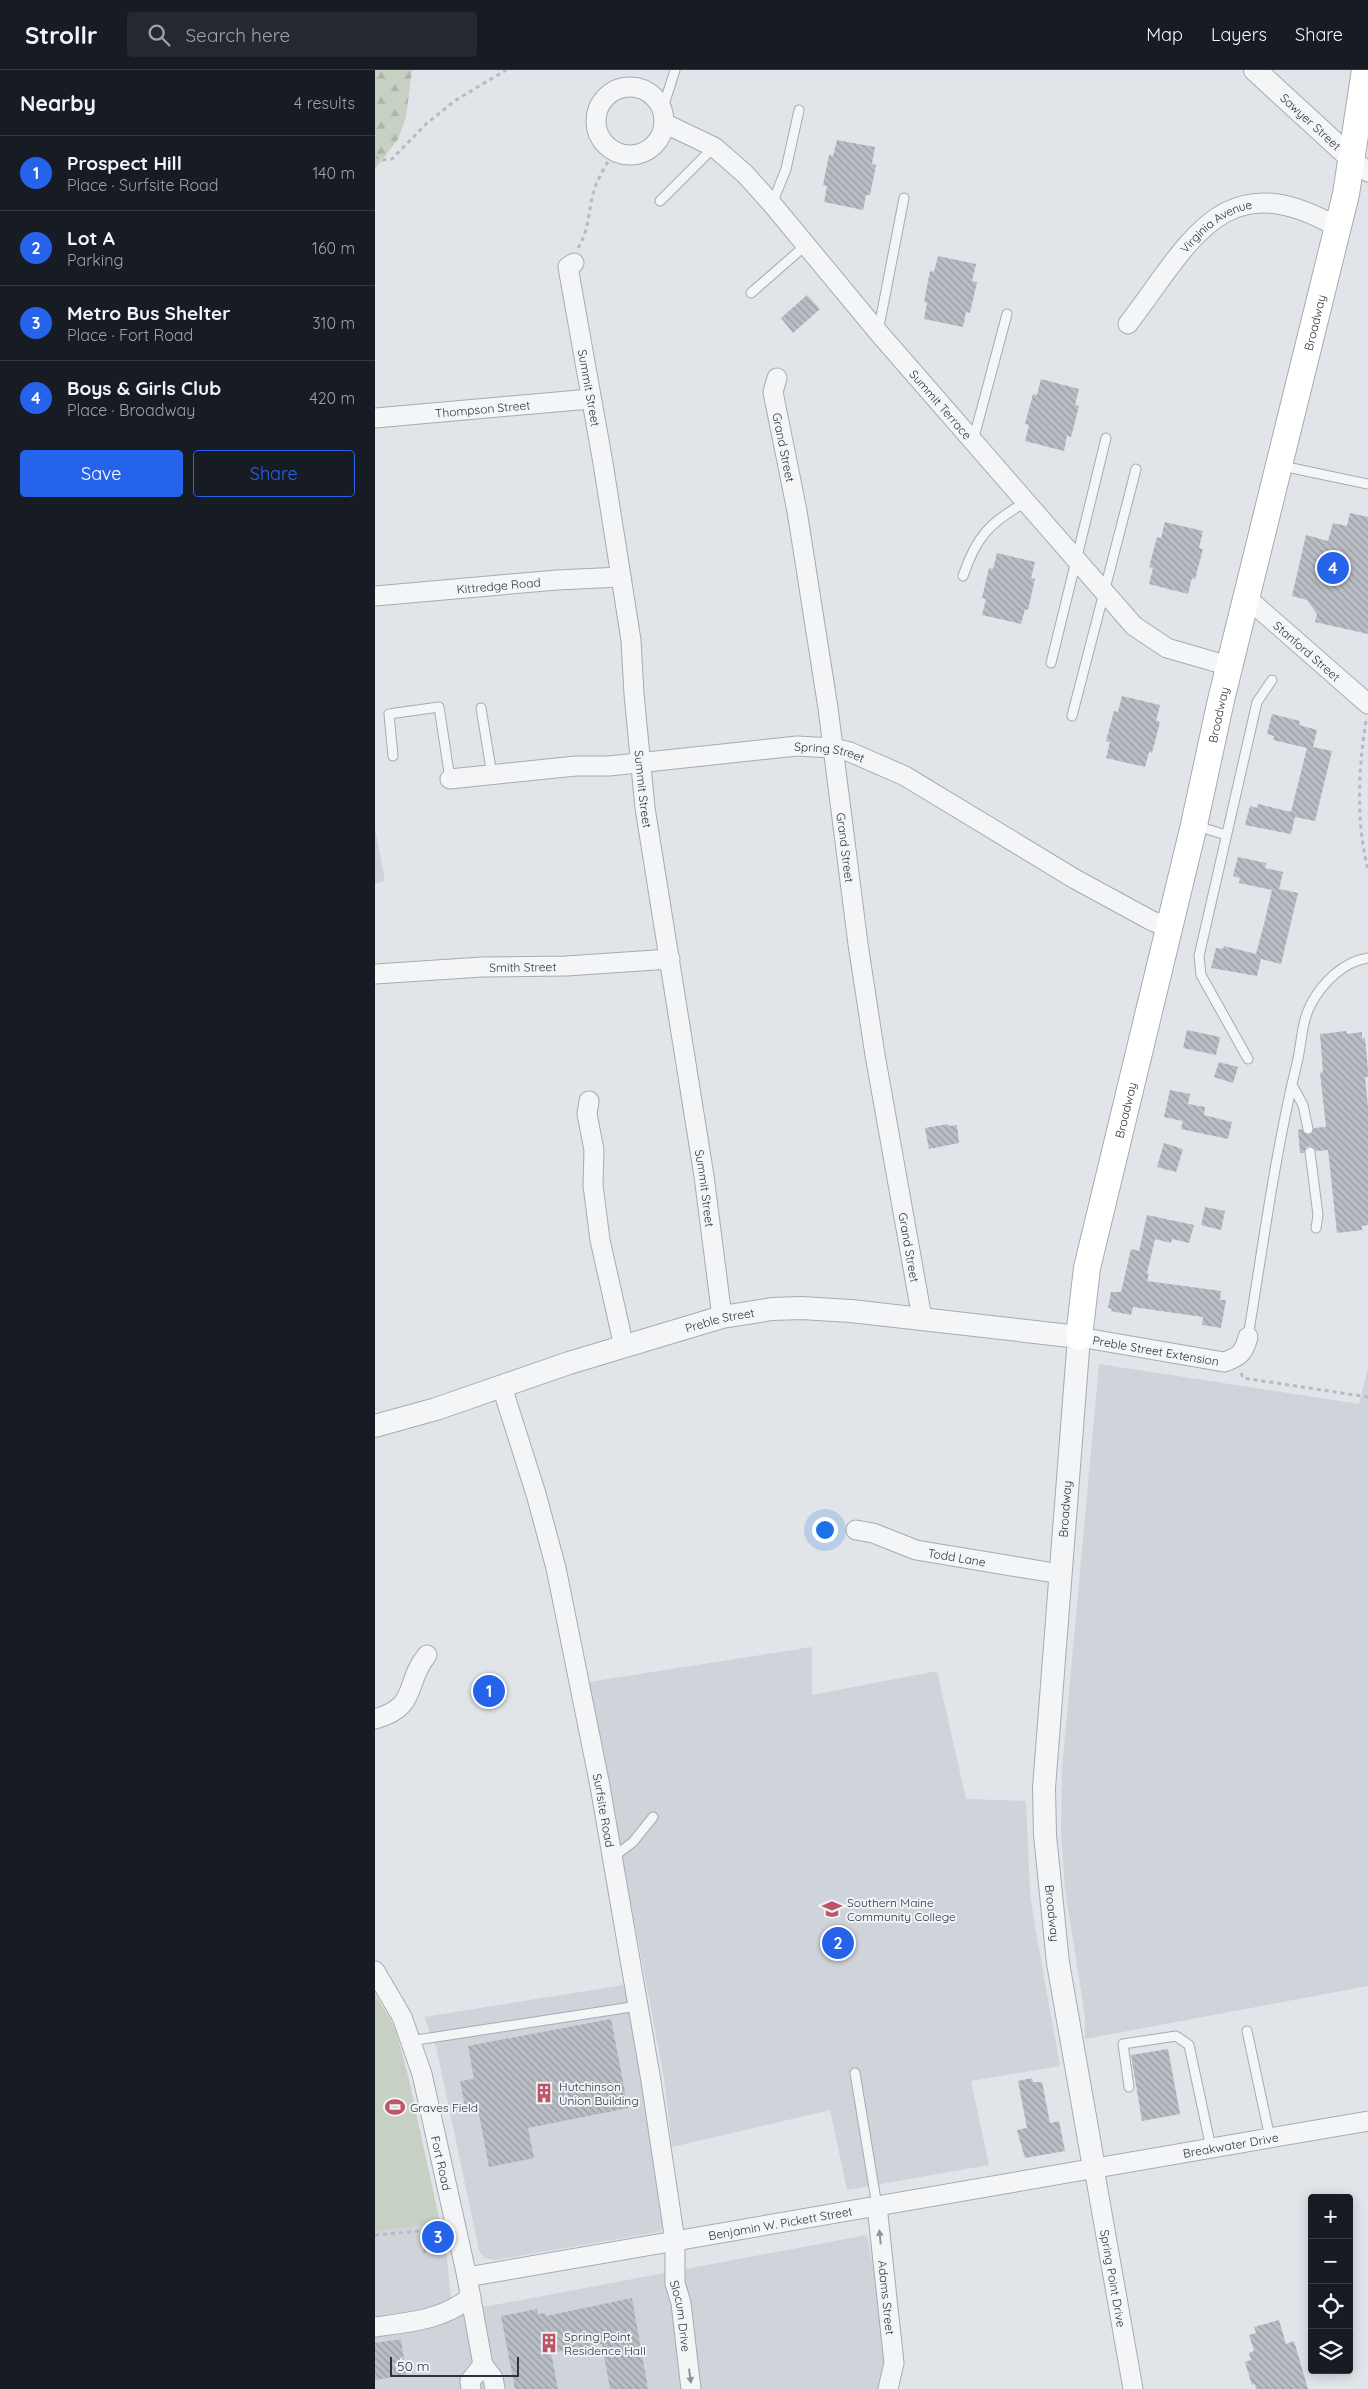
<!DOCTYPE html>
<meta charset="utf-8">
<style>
body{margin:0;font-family:Quicksand,sans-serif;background:#242831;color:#f1f3f6}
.controls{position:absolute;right:15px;bottom:15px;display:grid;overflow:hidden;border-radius:5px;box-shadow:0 2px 12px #0003}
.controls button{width:45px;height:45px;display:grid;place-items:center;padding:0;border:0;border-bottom:1px solid #363941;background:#171b24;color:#f1f3f6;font:25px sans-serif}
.scale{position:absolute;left:15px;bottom:12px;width:129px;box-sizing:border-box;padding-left:5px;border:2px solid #2b333e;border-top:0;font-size:14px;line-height:18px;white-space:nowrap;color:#2b333e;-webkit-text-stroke:4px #f0f3f6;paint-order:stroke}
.you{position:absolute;left:449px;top:1459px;width:18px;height:18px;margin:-12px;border:4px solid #fff;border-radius:50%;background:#1a73e8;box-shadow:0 0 0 8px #1a73e833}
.badge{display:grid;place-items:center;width:32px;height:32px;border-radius:50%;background:#2563eb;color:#fff;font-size:16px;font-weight:700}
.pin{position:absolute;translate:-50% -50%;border:2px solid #fff;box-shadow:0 1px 5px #0006}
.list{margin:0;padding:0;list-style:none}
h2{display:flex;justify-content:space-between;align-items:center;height:65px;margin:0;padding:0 20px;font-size:21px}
h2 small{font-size:16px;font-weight:400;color:#9ea1a6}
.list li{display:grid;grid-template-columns:32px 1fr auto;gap:15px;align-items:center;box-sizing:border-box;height:75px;padding:0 20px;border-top:1px solid #363941}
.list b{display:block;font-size:19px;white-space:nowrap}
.list p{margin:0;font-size:16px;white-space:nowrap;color:#9ea1a6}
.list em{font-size:16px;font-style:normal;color:#9ea1a6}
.actions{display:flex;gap:10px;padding:15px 20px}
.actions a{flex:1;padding:11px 0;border:1px solid #2563eb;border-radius:5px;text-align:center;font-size:18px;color:#2563eb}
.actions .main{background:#2563eb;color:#fff}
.icon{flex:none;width:28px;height:28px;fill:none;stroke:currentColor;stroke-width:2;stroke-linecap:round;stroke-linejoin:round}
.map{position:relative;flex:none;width:993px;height:2319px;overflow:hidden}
header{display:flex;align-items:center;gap:30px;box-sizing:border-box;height:70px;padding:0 25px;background:#171b24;border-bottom:1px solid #363941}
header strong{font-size:24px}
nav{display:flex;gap:28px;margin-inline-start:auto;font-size:18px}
.search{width:350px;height:45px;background:#242831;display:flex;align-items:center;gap:12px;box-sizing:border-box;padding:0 18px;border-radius:5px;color:#9ea1a6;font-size:19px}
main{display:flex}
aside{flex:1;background:#171b24}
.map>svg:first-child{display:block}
.built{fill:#cfd3da}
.forest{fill:url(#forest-firs)}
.park{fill:#c7d1c3}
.building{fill:url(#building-back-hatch)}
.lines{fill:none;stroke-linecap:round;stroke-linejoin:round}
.service-casing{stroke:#a7abb2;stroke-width:11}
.minor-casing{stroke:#a7abb2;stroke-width:21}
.tertiary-casing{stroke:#a7abb2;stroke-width:24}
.secondary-casing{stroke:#a7abb2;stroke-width:28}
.path{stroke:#b7bbc0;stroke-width:3;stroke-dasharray:4 4;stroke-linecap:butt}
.service{stroke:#f3f5f7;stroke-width:9}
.minor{stroke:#f3f5f7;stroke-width:19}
.tertiary{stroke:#f3f5f7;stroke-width:22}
.secondary{stroke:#fff;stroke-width:26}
.oneway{fill:#8f949a}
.labels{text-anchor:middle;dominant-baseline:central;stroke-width:4;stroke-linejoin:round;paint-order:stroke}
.street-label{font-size:12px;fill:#2b333e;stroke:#f0f3f6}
.poi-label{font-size:12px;fill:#2b333e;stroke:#f0f3f6;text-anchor:start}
</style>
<header>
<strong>Strollr</strong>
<div class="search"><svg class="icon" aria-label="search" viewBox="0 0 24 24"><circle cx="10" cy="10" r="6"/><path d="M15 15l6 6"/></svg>Search here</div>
<nav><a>Map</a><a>Layers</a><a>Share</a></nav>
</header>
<main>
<aside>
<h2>Nearby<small>4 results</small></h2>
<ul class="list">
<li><span class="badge">1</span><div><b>Prospect Hill</b><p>Place · Surfsite Road</p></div><em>140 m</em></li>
<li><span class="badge">2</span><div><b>Lot A</b><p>Parking</p></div><em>160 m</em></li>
<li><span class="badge">3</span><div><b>Metro Bus Shelter</b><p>Place · Fort Road</p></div><em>310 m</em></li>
<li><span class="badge">4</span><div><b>Boys &amp; Girls Club</b><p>Place · Broadway</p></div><em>420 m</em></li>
</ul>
<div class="actions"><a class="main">Save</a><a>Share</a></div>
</aside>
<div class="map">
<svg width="993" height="2319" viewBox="0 0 993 2319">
<defs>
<pattern id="forest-firs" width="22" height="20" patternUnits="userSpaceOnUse" patternTransform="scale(1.25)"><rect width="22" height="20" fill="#c7d1c3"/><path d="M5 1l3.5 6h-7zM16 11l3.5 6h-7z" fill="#abb4a9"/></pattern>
<pattern id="building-back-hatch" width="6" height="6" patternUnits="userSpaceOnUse" patternTransform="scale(1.25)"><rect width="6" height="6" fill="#b9bec4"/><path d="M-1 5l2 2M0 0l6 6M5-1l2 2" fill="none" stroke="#979ba1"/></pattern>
</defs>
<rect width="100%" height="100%" fill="#e1e4e8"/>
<path class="built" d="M0 758 10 811 0 814Z
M724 1294 984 1334 993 1298V1916L710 1969V1947L690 1818 686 1761 687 1699Z
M437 1577V1625L562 1601 591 1729 651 1731 655 1822 660 1857 685 1996 596 2011 614 2095 472 2120 455 2040 297 2077 289 2008 214 1612Z
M249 1915 283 2108 289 2158 284 2162 120 2190 110 2188 104 2181 102 2170 61 1977 49 1947Z
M0 1925 17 1952 33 2006 71 2181 77 2237 114 2236 492 2165 499 2203 510 2290 512 2319H0Z"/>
<path class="forest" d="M0 0H37L31 47 23 69 0 99Z"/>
<path class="park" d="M0 1925 17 1952 22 1965 33 2006 65 2153 0 2161Z"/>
<path class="building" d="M462 70 500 77 497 94 501 95 495 125H491L488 140 449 132 452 116 448 115 454 85 458 86Z
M563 186 601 194 597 211 602 212 595 243 591 242 588 257 549 249 552 233 549 232 555 201 559 202Z
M432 225 445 239 418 263 406 248Z
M666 309 704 319 700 335 704 336 696 367 692 366 689 381 650 371 654 355 650 354 658 324 662 325Z
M975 443 993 447V564L940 552 942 544 932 530 917 526 931 465 953 471 958 453 972 456Z
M790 452 828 461 824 478 828 479 820 509 817 508 813 524 774 514 778 498 774 497 782 467 786 468Z
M622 483 660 492 656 508 660 509 653 540 650 539 646 554 607 545 611 529 607 528 614 498 618 499Z
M747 626 785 635 781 651 785 652 777 683 774 682 770 697 731 688 735 672 731 671 739 641 743 642Z
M897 644 925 651 924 655 942 660 938 677 957 681 940 751 920 747 916 764 870 755 875 736 882 738 883 734 916 742 932 678 898 670 899 666 892 664Z
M863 787 891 793 890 798 908 802 904 819 923 823 906 894 886 889 882 906 836 898 841 878 848 879 849 876 881 884 889 854 897 820 864 813 865 808 858 806Z
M812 960 845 967 841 985 808 978Z
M971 961 972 964 987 962V968H990L993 1001V1007H990L993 1037V1155L987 1156V1160L962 1163 953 1080 941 1081 935 1076 931 1077 929 1083H925L923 1060 927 1059 929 1063 934 1065 937 1063 939 1058 951 1057 945 1003 948 1002 945 964Z
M844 992 863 997 858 1013 839 1007Z
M795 1020 815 1024 813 1034 830 1037 829 1045 857 1052 853 1069 806 1059 808 1051 789 1047Z
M573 1054 574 1056 582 1055 584 1073 554 1079 550 1058Z
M789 1073 808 1079 801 1102 782 1097Z
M830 1137 850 1141 846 1160 826 1155Z
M772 1145 819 1155 814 1173 797 1169 796 1173 780 1169 772 1203 774 1204 772 1211 846 1221 845 1230H851L846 1258 827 1255 828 1247 758 1237 756 1245 736 1241 737 1239 733 1238 736 1222H746L756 1179 764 1181Z
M236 1949 253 2038 153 2058 159 2088 114 2097 102 2034 90 2036 85 2011 99 2009 93 1976Z
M793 1979 805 2044 767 2051 756 1985Z
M657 2008 658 2012H667L675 2053 684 2051 690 2081 650 2088 642 2060 652 2058 643 2011Z
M257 2228 273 2319H235L227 2274 176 2283 183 2319H140L126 2246 162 2239 163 2244 170 2243 171 2246Z
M904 2250 911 2274 919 2271 933 2319H881L880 2314 877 2315 870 2292 876 2290 874 2283 879 2281 874 2265 881 2263 879 2257Z
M26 2269 31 2305 0 2310V2273Z"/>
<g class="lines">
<defs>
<path id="service" d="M287 41 300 0
M285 131 339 77
M397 134 411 99 424 40
M376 223 431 175
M503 262 529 128
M598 371 632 244
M907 396 993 414
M588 506C601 467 615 452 651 432
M676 593 731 368
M106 638 117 705
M697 646 761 399
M18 686 14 644 64 637 75 709
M822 756 851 765
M873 989 826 905 824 886 882 632 897 610
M917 1015 928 1035 933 1059
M935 1082 943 1145 941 1158
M873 1267C888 1176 900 1083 922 993 927 973 926 953 936 934 948 912 968 892 993 888
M238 1787 258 1772 278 1747
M872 1961 895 2068
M35 1971 263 1936
M480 2003 502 2136
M754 2017 748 1974 801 1966 814 1975 836 2078"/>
<g id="minor">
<circle cx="255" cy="51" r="34"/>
<path id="s1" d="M289 53 339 77 370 104 397 134 503 262 759 556 792 578 854 596"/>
<path d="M977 89 993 102"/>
<path id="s2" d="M199 193 193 197 228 393 256 570 259 624 270 738 329 1106 347 1247"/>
<path id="s3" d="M753 254C815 173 848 91 962 157"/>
<path id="s4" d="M402 308 398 322 422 441 453 638 483 874 500 985 547 1248"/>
<path id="s5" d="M0 348 215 329"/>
<path id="s6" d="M0 526 182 510 246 507"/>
<path id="s7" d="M872 528 993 634"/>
<path id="s8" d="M75 709 201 696H234L422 676 458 678 475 682 530 706 700 809 777 851 794 857"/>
<path id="s9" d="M0 904 107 897 191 896 295 889"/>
<path d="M214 1031 212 1044 219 1080 218 1115 225 1170 249 1277"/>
<path id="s10" d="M704 1267 849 1292C864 1287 869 1283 873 1267"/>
<path id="s11" d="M127 1317 161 1424 181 1498 225 1716 276 2011 300 2171V2213L306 2233 316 2319"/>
<path id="s12" d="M481 1460 498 1463 541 1480 685 1504"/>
<path d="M0 1649C44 1637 29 1613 52 1585"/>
<path id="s13" d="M0 1901 27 1947 47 2004 92 2207 108 2295 118 2308 120 2319"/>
<path id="s14" d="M719 2098 758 2319"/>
<path id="s15" d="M502 2136 519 2293 513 2319"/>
<path id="s16" d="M92 2207 993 2051"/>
<path d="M0 2257C36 2252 67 2250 96 2227"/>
<path d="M96 2319 95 2311 108 2295"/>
</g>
<g id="tertiary">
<path id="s17" d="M880 0 977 89"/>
<path id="s18" d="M0 1356 61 1339 194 1293 347 1247 397 1239 426 1238 476 1241 704 1267 669 1718 670 1765 683 1893 719 2098"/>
</g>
<g id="secondary">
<path id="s19" d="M704 1267 712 1198 819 755 846 630 971 124 990 0"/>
</g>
</defs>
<use href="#service" class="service-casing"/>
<use href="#minor" class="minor-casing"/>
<use href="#tertiary" class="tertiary-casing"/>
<use href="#secondary" class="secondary-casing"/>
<path class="path" d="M0 87 8 90 17 89 51 54 81 30 131 0
M203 178C215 159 213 138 220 117 225 105 232 93 239 81
M991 651C983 702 981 751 993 800
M866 1303 868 1308 993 1327
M0 2165 45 2161 50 2184"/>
<use href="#service" class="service"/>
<use href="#minor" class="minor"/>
<use href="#tertiary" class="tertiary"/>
<use href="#secondary" class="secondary"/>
</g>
<defs><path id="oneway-solid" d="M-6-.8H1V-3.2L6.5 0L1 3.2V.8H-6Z" transform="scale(1.25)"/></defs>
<g class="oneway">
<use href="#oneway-solid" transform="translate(505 2167) rotate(-96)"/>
<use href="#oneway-solid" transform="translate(315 2306) rotate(82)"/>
</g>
<defs>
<symbol id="university-bare" viewBox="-9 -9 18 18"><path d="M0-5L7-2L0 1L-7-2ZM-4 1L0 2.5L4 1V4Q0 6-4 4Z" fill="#c05467" stroke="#f0f3f6" stroke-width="2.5" paint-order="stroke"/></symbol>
<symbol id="building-bare" viewBox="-9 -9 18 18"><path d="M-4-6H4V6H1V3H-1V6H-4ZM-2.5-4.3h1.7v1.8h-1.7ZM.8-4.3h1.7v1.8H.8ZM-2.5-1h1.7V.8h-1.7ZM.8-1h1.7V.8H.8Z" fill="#c05467" stroke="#f0f3f6" stroke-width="2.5" paint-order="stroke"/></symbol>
<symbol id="stadium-bare" viewBox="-9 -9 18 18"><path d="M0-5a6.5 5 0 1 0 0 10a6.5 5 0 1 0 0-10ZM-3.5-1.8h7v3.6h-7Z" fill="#c05467" stroke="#f0f3f6" stroke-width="2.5" paint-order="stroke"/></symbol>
</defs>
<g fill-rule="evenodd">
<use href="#university-bare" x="443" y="1825" width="28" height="28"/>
<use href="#building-bare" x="155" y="2009" width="28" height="28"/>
<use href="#stadium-bare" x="6" y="2023" width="28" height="28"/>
<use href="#building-bare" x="160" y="2259" width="28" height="28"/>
</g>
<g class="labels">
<g class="street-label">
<text stroke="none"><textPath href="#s17" startOffset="76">Sawyer Street</textPath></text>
<text stroke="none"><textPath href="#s3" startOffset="134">Virginia Avenue</textPath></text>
<text stroke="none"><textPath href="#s19" startOffset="1042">Broadway</textPath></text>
<text stroke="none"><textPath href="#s2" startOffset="130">Summit Street</textPath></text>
<text stroke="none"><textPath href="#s1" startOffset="399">Summit Terrace</textPath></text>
<text stroke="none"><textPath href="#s5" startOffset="108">Thompson Street</textPath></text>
<text stroke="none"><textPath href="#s4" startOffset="71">Grand Street</textPath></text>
<text stroke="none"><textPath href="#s6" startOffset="124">Kittredge Road</textPath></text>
<text stroke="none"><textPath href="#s7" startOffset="80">Stanford Street</textPath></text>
<text stroke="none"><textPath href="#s19" startOffset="638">Broadway</textPath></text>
<text stroke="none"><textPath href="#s8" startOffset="382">Spring Street</textPath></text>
<text stroke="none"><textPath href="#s2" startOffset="535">Summit Street</textPath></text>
<text stroke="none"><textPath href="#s4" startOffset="476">Grand Street</textPath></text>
<text stroke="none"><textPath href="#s9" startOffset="148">Smith Street</textPath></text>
<text stroke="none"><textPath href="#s19" startOffset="232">Broadway</textPath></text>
<text stroke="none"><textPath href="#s2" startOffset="939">Summit Street</textPath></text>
<text stroke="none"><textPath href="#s4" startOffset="881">Grand Street</textPath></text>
<text stroke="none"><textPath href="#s18" startOffset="361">Preble Street</textPath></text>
<text stroke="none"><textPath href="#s10" startOffset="78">Preble Street Extension</textPath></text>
<text transform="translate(690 1439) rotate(-86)">Broadway</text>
<text stroke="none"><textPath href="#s12" startOffset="105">Todd Lane</textPath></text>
<text stroke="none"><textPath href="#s11" startOffset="436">Surfsite Road</textPath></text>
<text stroke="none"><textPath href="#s18" startOffset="1301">Broadway</textPath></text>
<text stroke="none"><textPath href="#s16" startOffset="775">Breakwater Drive</textPath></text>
<text stroke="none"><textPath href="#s13" startOffset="205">Fort Road</textPath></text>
<text stroke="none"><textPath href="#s16" startOffset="318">Benjamin W. Pickett Street</textPath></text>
<text stroke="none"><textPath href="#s14" startOffset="112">Spring Point Drive</textPath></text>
<text stroke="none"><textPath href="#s15" startOffset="92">Adams Street</textPath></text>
<text stroke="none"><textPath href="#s11" startOffset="948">Slocum Drive</textPath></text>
</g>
<g class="poi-label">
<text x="472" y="1832">Southern Maine<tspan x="472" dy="14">Community College</tspan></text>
<text x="184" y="2016">Hutchinson<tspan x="184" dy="14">Union Building</tspan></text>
<text x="35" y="2037">Graves Field</text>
<text x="189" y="2266">Spring Point<tspan x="189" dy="14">Residence Hall</tspan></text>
</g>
</g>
</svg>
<div class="controls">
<button>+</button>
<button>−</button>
<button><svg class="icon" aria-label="locate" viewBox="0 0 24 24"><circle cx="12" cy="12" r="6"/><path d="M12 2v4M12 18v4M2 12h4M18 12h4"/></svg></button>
<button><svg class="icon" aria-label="layers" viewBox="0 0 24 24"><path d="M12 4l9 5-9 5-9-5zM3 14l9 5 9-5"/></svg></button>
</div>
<div class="scale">50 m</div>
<div class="you"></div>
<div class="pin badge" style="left:114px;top:1621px">1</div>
<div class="pin badge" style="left:463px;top:1873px">2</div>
<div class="pin badge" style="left:63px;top:2167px">3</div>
<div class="pin badge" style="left:958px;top:498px">4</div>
</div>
</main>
